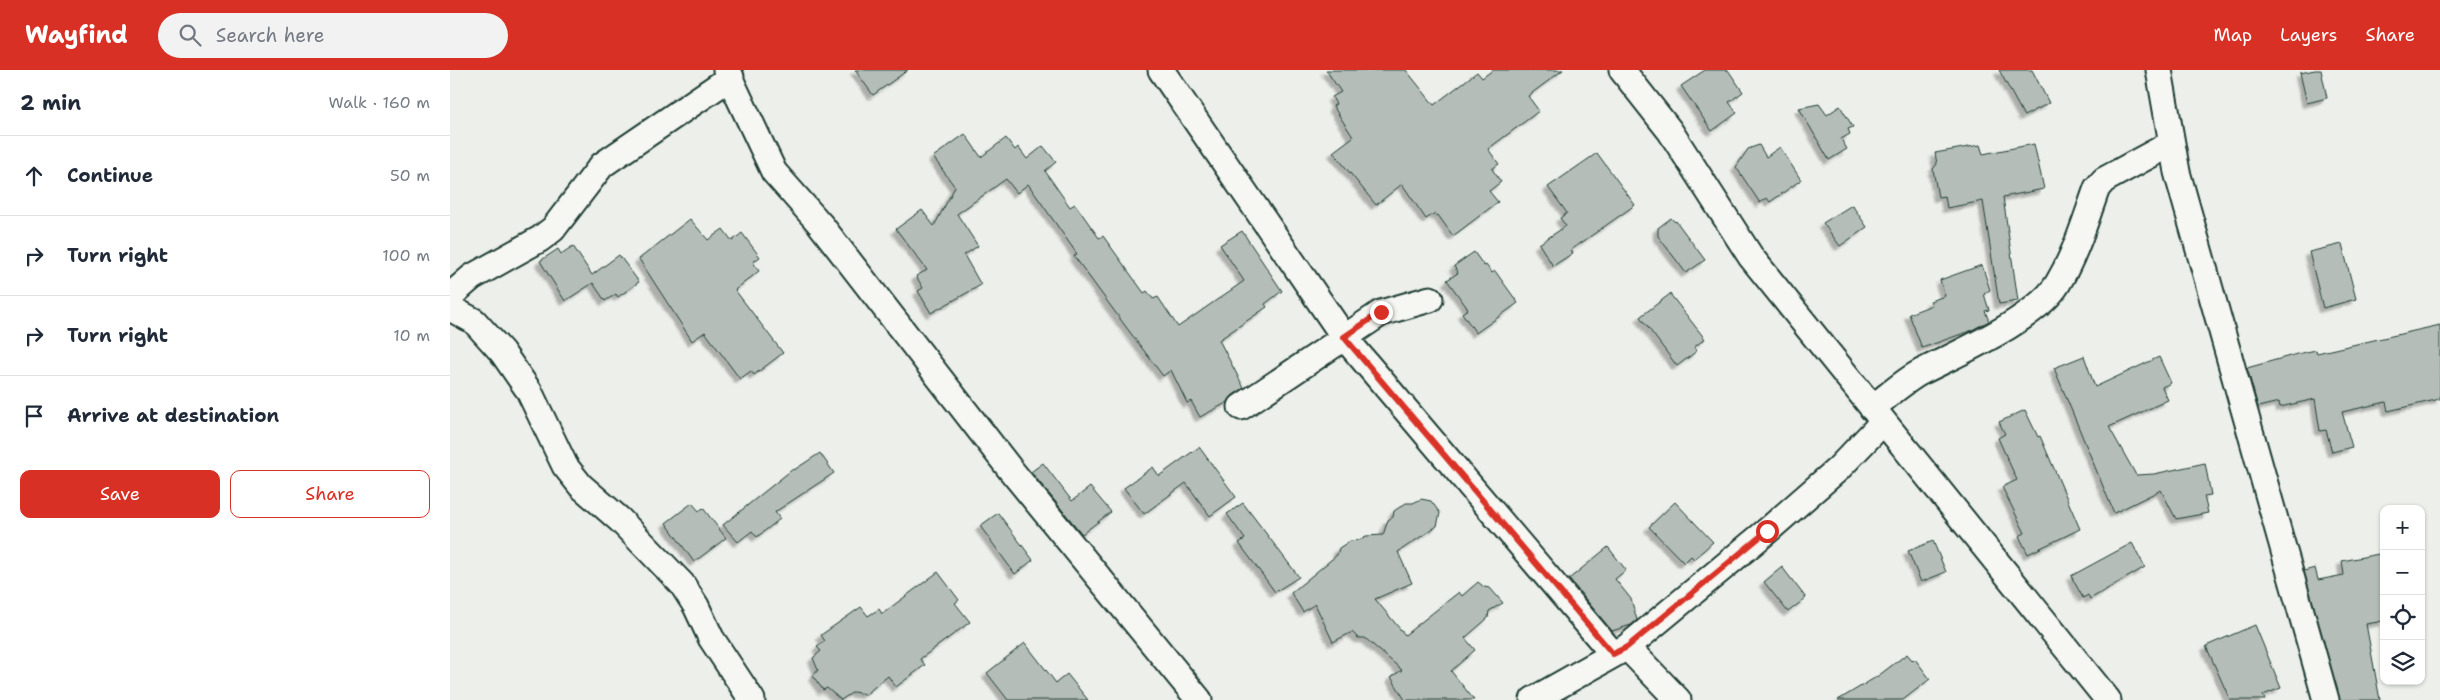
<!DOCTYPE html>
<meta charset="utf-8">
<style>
body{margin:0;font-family:"Shantell Sans",sans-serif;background:#f2f2f3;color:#1f2937}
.controls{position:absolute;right:15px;bottom:15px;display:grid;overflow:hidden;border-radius:10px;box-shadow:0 1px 4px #0004}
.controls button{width:45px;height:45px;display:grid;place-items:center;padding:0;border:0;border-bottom:1px solid #e0e1e3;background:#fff;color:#1f2937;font:25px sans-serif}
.stop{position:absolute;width:15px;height:15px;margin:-11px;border:4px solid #d93025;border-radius:50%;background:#fff}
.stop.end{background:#d93025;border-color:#fff;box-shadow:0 1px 5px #0008}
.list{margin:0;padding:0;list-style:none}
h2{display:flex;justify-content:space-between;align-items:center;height:65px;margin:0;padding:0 20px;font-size:21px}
h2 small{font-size:16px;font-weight:400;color:#747a83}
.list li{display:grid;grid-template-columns:32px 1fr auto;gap:15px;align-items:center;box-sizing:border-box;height:80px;padding:0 20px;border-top:1px solid #e0e1e3}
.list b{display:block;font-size:19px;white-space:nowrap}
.list em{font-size:16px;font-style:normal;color:#747a83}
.actions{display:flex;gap:10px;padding:15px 20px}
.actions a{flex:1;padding:11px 0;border:1px solid #d93025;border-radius:10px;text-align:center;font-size:18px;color:#d93025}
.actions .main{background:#d93025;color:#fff}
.icon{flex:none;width:28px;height:28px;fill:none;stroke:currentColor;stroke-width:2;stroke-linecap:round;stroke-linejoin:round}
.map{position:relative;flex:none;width:1990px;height:630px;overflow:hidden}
header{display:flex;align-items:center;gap:30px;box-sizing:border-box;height:70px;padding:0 25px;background:#d93025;color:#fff}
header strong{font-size:24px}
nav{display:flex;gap:28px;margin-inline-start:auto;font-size:18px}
.search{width:350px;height:45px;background:#f2f2f3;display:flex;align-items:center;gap:12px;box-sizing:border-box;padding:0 18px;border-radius:28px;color:#747a83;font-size:19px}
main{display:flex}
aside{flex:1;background:#fff}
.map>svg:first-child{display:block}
.building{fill:#b4bdb8;stroke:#1f3d34;filter:url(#shadow)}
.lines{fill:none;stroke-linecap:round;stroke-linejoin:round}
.street-casing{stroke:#1f3d34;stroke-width:29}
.street{stroke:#f6f6f2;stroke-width:25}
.route{stroke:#d93025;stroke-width:6}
</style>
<header>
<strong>Wayfind</strong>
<div class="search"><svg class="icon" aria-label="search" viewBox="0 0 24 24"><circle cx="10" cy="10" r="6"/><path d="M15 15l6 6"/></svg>Search here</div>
<nav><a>Map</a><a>Layers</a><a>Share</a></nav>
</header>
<main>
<aside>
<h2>2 min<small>Walk · 160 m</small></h2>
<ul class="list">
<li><svg class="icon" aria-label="ahead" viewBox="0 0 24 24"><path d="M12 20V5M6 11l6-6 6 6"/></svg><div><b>Continue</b></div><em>50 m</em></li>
<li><svg class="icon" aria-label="right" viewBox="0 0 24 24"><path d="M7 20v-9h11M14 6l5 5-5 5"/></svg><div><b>Turn right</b></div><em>100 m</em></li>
<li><svg class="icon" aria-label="right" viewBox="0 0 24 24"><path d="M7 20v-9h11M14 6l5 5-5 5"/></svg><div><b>Turn right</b></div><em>10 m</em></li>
<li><svg class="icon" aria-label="arrive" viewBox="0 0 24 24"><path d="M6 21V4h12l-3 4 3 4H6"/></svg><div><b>Arrive at destination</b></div></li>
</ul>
<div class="actions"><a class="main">Save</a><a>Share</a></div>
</aside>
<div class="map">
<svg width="1990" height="630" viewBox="0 0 1990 630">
<defs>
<filter id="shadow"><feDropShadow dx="-4.5" dy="4.5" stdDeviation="1" flood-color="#0004"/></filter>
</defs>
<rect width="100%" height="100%" fill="#edefea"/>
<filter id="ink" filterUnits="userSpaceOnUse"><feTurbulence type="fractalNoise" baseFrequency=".02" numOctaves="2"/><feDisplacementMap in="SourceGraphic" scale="10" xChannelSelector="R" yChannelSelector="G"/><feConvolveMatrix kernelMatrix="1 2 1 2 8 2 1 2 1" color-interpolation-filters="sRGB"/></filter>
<g filter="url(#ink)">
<path class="building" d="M405 0H458L423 25Z
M876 0H956L984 35 1027 2 1032 8 1043 0H1113L1078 26 1089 41 1038 79 1049 94 1042 99 1051 112 1039 121 1048 132 1003 166 988 145 986 146 985 143 976 149 952 114 926 135 883 82 903 67 883 36 886 34 882 27 891 22Z
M1255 0H1278L1293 22 1279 32 1287 43 1262 61 1231 16Z
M1549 0H1582L1599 33 1574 46Z
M1865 0H1871L1877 28 1857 33 1850 3Z
M1369 34 1377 45 1390 36 1403 57 1398 59 1400 64 1391 69 1397 79 1379 90 1349 38Z
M515 64 531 87 556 68 565 80 568 77 577 89 593 76 606 92 595 101 620 137 625 134 649 168 653 166 694 223 697 221 703 229 708 227 728 257 794 211 770 175 792 161 832 221 815 234 817 237 769 270 794 318 783 325 778 332 750 347 741 331 737 333 721 300 713 306 676 257 624 186 627 184 578 114 567 123 556 109 507 144 528 176 514 185 531 215 481 243 468 221 473 218 466 206 477 200 446 159 472 140 484 156 505 117 483 87Z
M1584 74 1594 119 1553 127 1568 231 1549 234 1533 131 1497 138 1495 126 1488 127 1483 99 1487 94 1485 83 1530 75 1533 84Z
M1309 75 1316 87 1330 77 1351 110 1320 132 1317 128 1310 133 1286 97 1298 79Z
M1147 83 1185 135 1121 180 1123 183 1103 196 1089 174 1116 156 1110 148 1117 143 1098 117Z
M1402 135 1417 157 1390 176 1373 153Z
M1221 148 1225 152 1226 151 1255 190 1236 203 1208 166V158Z
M240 149 258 170 273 159 282 171 292 163 310 187 303 192 309 201 285 220 333 283 304 305 301 301 290 309 255 262 242 271 189 189Z
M1892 174 1906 229 1873 238 1859 182Z
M123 176 142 205 169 185 189 212 168 227 166 224 155 231 143 213 115 231 90 191 108 179 111 184Z
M1024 182 1034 196 1036 195 1042 203 1045 201 1068 233 1026 263 1012 243 1018 239 997 210 1008 203 1004 196Z
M1532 195 1540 220 1534 224 1539 240 1535 241 1539 251 1520 261 1472 278 1459 244 1482 235 1480 231 1495 226 1490 210Z
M1220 224 1255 269 1244 277 1247 281 1227 296 1190 247Z
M1990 255V329L1938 341 1936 332 1892 342 1902 377 1882 382 1876 360 1870 361 1865 329 1830 337 1829 332 1808 337 1797 298 1847 284 1866 280 1867 283Z
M1634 286 1645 317 1709 287 1721 313 1712 317 1718 330 1659 357 1686 405 1704 404 1755 393 1761 425 1754 426 1758 443 1726 449 1711 420 1664 443 1604 298Z
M1575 340 1588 367 1590 366 1630 459 1578 484 1569 466 1575 463 1552 417 1567 410 1548 368 1555 364 1549 352Z
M749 377 786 427 760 446 736 413 694 444 674 418 703 397 709 406Z
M370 383 384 403 325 442 330 449 307 467 302 461 288 472 273 455 343 399 344 400Z
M593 393 622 431 640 417 661 442 632 464 581 402Z
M971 429 981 431 990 443 987 456 948 482 962 513 925 529 955 565 1009 522 1012 526 1028 512 1034 517 1040 518 1053 533 1039 541 1038 548 1015 568 1025 580 1001 601 1024 630H955L941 607 952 600 915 568H908L902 562 883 572 865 534 853 542 841 523 887 485 889 478 900 471 909 470 916 466 933 465 938 450 943 447 944 441 956 433H963Z
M1225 432 1263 472 1244 489 1241 486 1234 493 1199 457Z
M242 433 249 441 253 438 276 468 244 492 216 453Z
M793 433 849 507 825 522 789 473 795 469 777 444Z
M548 443 583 490 565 504 530 456Z
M1483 471 1496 502 1471 512 1458 481Z
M1682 473 1695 497 1640 529 1638 525 1633 528 1621 506Z
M1158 477 1176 500 1165 509 1181 529 1187 550 1181 555 1162 561 1119 509Z
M1934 483V551L1916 554 1930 630H1890L1854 501 1865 498 1868 510 1894 505 1892 491Z
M1332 497 1356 528 1338 542 1314 512Z
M488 502 509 530 505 533 520 552 470 589 475 595 446 617 438 606 416 624 403 622 391 630 377 618 373 620 363 606 368 600 363 588 371 581 367 577 375 571 371 565 411 537 418 546 429 539 432 544Z
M1805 555 1831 618 1813 625 1815 630H1780L1756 576Z
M575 573 606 613 617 604 638 630H558L537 603Z
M1457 584 1463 591 1465 589 1480 609 1453 630H1388L1428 606Z"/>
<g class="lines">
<defs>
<path id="street" d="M276 0 324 102 370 154 560 399 749 630
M711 0 894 267 1163 584
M1172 0 1220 61 1301 187 1658 630
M1709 0 1727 102 1876 630
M0 226 22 207 90 169 103 159 152 95 281 7
M0 238 24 251 52 282 79 321 115 396 131 416 170 450 232 514 246 536 261 568 302 630
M791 337 931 243 980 229
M1422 338C1438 326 1454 311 1471 302 1508 283 1587 249 1608 213 1626 183 1635 151 1647 118L1654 110 1722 73
M1177 577 1228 630
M1083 630 1177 577 1317 461 1388 399 1433 352"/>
</defs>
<use href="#street" class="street-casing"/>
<use href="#street" class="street"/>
</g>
</g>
<g class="lines" filter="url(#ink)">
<path class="route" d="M931 242 894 267 1163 584 1177 577 1317 461"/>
</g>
</svg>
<div class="controls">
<button>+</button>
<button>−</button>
<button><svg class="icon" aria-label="locate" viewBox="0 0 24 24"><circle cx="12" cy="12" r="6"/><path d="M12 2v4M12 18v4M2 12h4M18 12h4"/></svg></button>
<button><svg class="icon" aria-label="layers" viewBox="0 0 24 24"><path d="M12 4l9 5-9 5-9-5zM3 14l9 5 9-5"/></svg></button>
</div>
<div class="stop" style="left:1317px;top:461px"></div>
<div class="stop end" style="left:931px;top:242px"></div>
</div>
</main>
